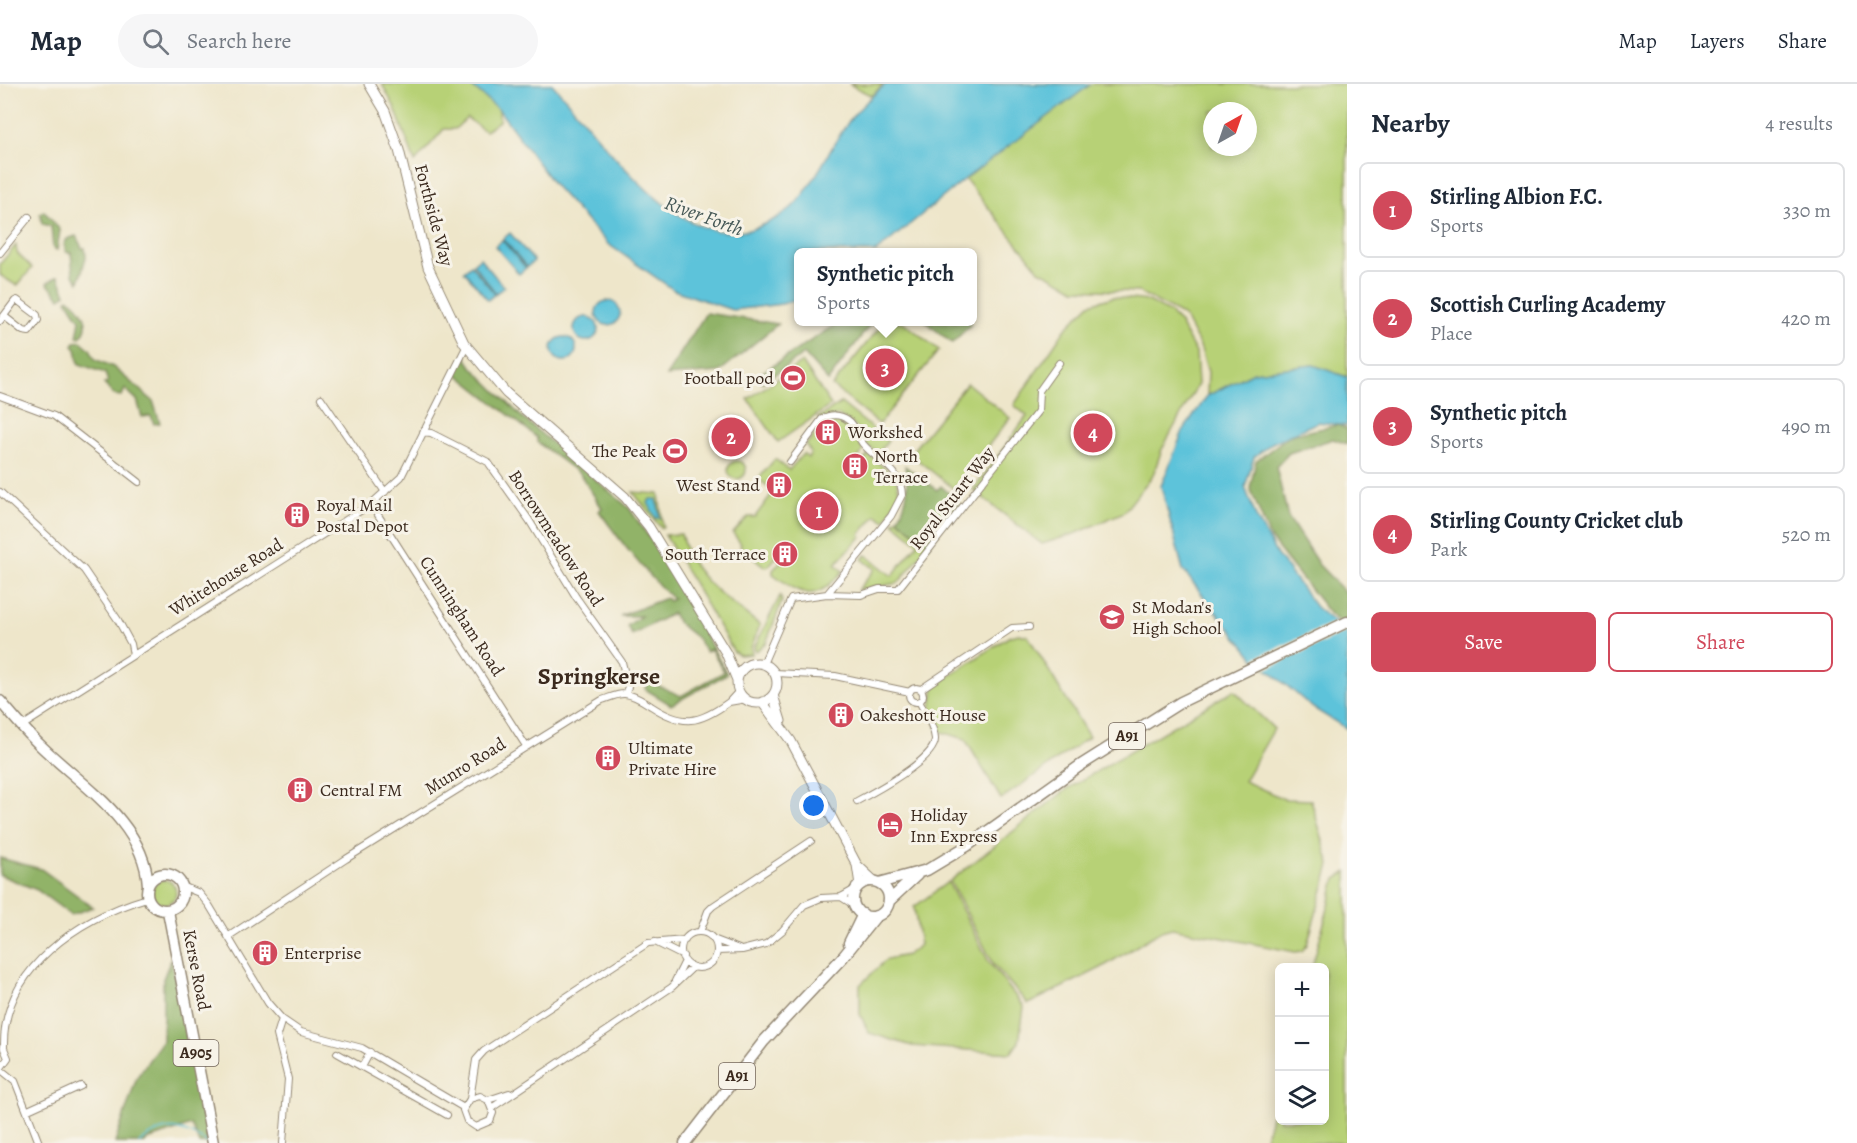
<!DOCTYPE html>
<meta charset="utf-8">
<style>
body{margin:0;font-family:Alegreya,serif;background:#f6f6f7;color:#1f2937}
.controls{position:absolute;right:18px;bottom:18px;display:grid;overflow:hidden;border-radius:9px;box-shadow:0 3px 15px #0003}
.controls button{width:54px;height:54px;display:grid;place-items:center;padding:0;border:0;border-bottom:2px solid #e0e1e3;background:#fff;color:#1f2937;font:30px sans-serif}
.compass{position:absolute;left:1203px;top:18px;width:54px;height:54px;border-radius:50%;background:#fff;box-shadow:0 3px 15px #0003;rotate:40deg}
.you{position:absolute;left:814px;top:722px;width:21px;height:21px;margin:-15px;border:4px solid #fff;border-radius:50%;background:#1a73e8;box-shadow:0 0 0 9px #1a73e833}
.badge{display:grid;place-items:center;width:39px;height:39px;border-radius:50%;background:#d1495b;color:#fff;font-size:20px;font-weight:700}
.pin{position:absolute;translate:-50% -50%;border:3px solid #fff;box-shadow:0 2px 6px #0006}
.popup{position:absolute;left:794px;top:164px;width:183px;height:78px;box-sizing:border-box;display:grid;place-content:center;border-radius:9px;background:#fff;filter:drop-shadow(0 2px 4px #0005);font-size:20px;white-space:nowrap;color:#747a83}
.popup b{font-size:22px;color:#1f2937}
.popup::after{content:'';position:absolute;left:50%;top:100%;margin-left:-12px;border:12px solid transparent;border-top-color:#fff}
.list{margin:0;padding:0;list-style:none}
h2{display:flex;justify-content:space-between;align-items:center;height:78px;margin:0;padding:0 24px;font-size:26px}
h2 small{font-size:20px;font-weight:400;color:#747a83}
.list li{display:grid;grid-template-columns:39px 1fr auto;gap:18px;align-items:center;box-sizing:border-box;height:96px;margin:0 12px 12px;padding:0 12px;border:2px solid #e0e1e3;border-radius:9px}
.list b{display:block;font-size:22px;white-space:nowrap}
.list p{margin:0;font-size:20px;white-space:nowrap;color:#747a83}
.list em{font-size:20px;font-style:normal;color:#747a83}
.actions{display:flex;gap:12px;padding:18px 24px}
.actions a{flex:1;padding:14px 0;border:2px solid #d1495b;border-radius:9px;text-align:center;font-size:21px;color:#d1495b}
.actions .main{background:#d1495b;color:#fff}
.icon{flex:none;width:33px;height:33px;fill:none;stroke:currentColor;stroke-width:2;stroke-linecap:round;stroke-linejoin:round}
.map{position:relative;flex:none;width:1347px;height:1059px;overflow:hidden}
header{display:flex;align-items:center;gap:36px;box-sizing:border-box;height:84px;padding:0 30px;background:#fff;border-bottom:2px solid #e0e1e3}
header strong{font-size:28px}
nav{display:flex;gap:33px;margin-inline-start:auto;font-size:21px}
.search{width:420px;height:54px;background:#f6f6f7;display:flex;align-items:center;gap:15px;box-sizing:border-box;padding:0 21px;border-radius:33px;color:#747a83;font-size:22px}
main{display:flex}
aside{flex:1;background:#fff}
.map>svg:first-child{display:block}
.green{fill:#b7d176;stroke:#797e4a;stroke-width:1.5;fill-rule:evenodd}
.forest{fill:#91b367;stroke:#666e42;stroke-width:1.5}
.water{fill:#5dc3da;stroke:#4c767c;stroke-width:1.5}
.pier{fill:#eee6ca}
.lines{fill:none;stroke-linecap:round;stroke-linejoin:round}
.stream{stroke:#5dc3da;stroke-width:1.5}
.street-casing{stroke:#948874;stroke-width:8}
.secondary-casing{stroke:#948874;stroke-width:11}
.primary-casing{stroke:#948874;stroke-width:13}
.street{stroke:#fff;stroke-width:6}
.secondary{stroke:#fff;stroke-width:9}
.primary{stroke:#fff;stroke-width:10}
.labels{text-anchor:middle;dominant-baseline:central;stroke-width:6;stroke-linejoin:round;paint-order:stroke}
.shield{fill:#f7f3e8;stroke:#73665b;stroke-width:1.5}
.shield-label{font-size:16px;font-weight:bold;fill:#3b2a1e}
.street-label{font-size:18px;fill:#3b2a1e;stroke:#f7f3e8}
.poi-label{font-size:18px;fill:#3b2a1e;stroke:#f7f3e8;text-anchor:start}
.water-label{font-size:20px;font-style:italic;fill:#455856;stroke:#f7f3e8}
.district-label{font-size:24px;font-weight:bold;fill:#3b2a1e;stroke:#f7f3e8}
</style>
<header>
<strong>Map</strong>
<div class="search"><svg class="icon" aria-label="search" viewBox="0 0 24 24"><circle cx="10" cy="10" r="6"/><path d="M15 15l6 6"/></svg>Search here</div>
<nav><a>Map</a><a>Layers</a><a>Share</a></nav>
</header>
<main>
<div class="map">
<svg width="1347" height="1059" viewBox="0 0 1347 1059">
<rect width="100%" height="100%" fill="#f7f3e8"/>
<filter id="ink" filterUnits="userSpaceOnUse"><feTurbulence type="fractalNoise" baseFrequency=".0167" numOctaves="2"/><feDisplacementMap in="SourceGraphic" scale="12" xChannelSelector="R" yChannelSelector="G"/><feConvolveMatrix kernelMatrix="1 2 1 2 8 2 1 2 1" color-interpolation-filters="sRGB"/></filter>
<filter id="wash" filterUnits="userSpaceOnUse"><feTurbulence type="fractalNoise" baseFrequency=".008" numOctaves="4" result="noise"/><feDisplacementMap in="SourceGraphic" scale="24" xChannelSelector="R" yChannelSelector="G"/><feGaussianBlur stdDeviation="1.35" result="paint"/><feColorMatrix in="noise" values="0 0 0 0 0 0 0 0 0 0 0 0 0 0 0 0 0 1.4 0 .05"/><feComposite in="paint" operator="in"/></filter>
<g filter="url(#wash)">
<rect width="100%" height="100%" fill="#eee6ca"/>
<path class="green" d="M382 0H469L499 26V37L485 47 467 34 455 45H444L415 78 395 24Z
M849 0H883L872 12Z
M1091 0H1347V293L1313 281 1254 288 1207 312 1208 288 1200 262 1184 232 1139 208 1075 205 1039 186 965 95ZM1212 27H1248V63H1212Z
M16 161 17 169 32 184 17 202 0 191V180Z
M1113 213 1148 217 1169 228 1179 238 1196 269 1198 300 1162 365 1153 391 1124 428 1077 449 1042 460 973 406 1027 332 1014 321 1065 245 1090 220Z
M884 238H903L939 266 879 340 832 302Z
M802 278 831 321 778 358 748 315Z
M967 299 1010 334 954 405 910 370Z
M841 319 888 357 880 367C865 367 864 353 856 343 852 339 844 335 839 331L820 336 818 334Z
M828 335C848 331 857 351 863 367L856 377 861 381 868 370 896 394 900 410 885 437 876 431 860 450 861 453 835 480 843 487C815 519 804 513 773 490V486L781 477 776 473 769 482 765 483 740 462 741 460 733 449 748 433H755L774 407 758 395 775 375 789 386 803 370 808 374 811 369 806 361 818 347 822 349 828 341 823 344 822 342Z
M728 386a9 9 0 1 1 18 0a9 9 0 1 1-18 0Z
M633 408 659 410 663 443 661 444Z
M898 435 929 461 898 499 858 506 875 485 862 475 866 471 892 492 918 459 893 438Z
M681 450C690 494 727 514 760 541L751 564 752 570 740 571 734 568 665 451Z
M780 512 782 517 766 559 756 567 754 564Z
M1019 550 1028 552 1089 653 1001 715 965 655 938 647 931 625 934 602 1010 552Z
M1234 606 1274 645 1244 697 1284 715 1311 716 1330 781 1307 861 1302 867 1295 868 1172 844 1161 847 1101 884 1028 920 994 881 950 797 1067 705Z
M1347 788V1059H1264L1279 1002 1280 1036H1324V884L1312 883 1336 795Z
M152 808a12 12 0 1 1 24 0a12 12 0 1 1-24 0Z
M948 798 989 878 1024 923 1019 958 1011 969 912 962 869 949 860 930V901L887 875 907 871 920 861 914 823Z"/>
<path class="forest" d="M44 127 60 146 57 166 53 164 51 142 42 140 40 129Z
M76 152 82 164H85L86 173 79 198 73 191 71 169 66 168 64 160 67 155Z
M58 192 66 210 60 214 47 199Z
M68 214C81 223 94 240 80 253H77L80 236 67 216Z
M706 229 778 240 719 288 666 292Z
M839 238H872L828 297 804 270 762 299 757 292Z
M926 238H968L971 240 952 259Z
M81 257 90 265 95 275 113 283 153 317 160 339 154 340 151 332 142 333 137 316 125 305 122 312 114 311 104 300 108 298 105 289 79 280 76 265 73 262 75 258Z
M465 272 473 284 525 336 629 424 659 468 727 590 671 621 645 605 648 597 681 612 724 588 711 565 706 568C702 562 699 555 693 551 684 543 677 541 673 529L632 551 627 542 641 532H620L666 514 669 517 673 515C644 488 622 459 599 427L602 424 580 390 537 358V354L529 347 456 289Z
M1338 341 1347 345V360L1333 355 1289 369 1276 383 1288 433 1319 481 1347 510V545L1329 529 1270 454 1250 404 1256 377 1290 351Z
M905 382 937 406 941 402 959 418 929 461 898 435C908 416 909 403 905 382Z
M0 774 41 785 93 823 71 831 37 806 0 791Z
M171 875 208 1059H199L191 1041 147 1056 145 1059H115L137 993 163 956V895Z"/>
<path class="water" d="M469 0H552C600 49 682 183 765 140 778 134 789 128 798 117 819 92 831 61 850 36 860 22 874 11 886 0H1091L965 95 876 168H798V215L782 220 732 226 674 206 608 160 554 101 499 26Z
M510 149 534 177 527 183 503 155Z
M502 156 526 184 519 190 495 162Z
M480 174 504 203 496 209 473 180Z
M471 181 495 210 488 216 464 187Z
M596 229a12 12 0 1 1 24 0a12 12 0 1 1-24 0Z
M574 245a12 12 0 1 1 24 0a12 12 0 1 1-24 0Z
M552 265a12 12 0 1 1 24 0a12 12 0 1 1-24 0Z
M1313 281 1347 293V342L1318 338 1272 359 1254 373 1245 403 1256 433 1277 471 1316 523 1347 549V645L1313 624 1254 574 1211 522 1183 486 1161 402 1183 347 1207 312 1254 288Z
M650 415H657L660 434H656L648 419Z"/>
<path class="pier" d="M1334 539 1346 548 1267 585 1254 574Z"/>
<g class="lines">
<path class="stream" d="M139 1059C168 1037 177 1043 208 1058"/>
</g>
</g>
<g filter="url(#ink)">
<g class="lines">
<defs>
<path id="street" d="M0 169 29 133
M0 237 15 217 17 216 37 231 38 236 29 248 23 247 4 232
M0 312 54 332 139 398
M321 314 385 408
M423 348 431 349 488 378 529 436 576 513 622 578 628 603 625 610
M0 408 84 486 118 536 131 560 133 571
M371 420 526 662
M827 510 861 511 879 505H898L1038 327 1039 307 1059 279
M763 580 791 515 827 510 891 432 902 411C901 384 878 378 863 360 857 353 856 341 848 336 840 330 830 330 822 335L790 378
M775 589 835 592 910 608
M909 611a7 7 0 1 1 14 0a7 7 0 1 1-14 0Z
M921 605 1012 544 1029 543
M739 607 729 618 746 615
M22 642 371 420 401 393 467 261
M857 717C874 708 936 675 935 655 934 642 925 629 919 617
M182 802 199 809 209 821 268 919 282 935 301 948 362 964 464 1024
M841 813 855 822
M700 848 708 827 713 822 811 757
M681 866a18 18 0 1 1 36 0a18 18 0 1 1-36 0Z
M229 852 346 775 602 616C609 614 618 609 625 610 635 611 643 617 651 622 683 643 699 640 729 618
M713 855 739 865
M655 858 683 872
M717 867 742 866 766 860 782 847 804 821 821 814 841 813 857 804
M675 897 685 877
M282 935 277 951 288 995 283 1059
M4 963C2 884 80 834 147 814
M337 969 447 1031
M362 983 370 968
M0 985 15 997 39 1059
M0 985 8 974 3 962
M470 1015 476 976 484 967 648 859 685 856
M488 1016 493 1029 490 1037 476 1043 467 1037 463 1026 470 1015 480 1012 488 1016 509 1009
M493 1023 672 903 693 883
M28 1026 81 1002"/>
<path id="secondary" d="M369 0 385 27 399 66 428 183 464 259 506 309 625 413 649 443 726 569 737 596
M737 599a20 20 0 1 1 40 0a20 20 0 1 1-40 0Z
M773 611 781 637
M762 618 791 657 857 781 874 797
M857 781 860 801"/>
<path id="primary" d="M0 617C13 632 26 648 41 662 81 701 144 738 148 801
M147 808a18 18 0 1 1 36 0a18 18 0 1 1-36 0Z
M853 815a18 18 0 1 1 36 0a18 18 0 1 1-36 0Z
M879 799 927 786 967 762 1081 681 1181 618 1347 538
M889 817 917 791
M168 827 213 1059
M849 859 863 830
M685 1059 764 957 843 873 876 832"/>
</defs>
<use href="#street" class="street-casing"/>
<use href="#secondary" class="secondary-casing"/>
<use href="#primary" class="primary-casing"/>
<use href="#street" class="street"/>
<use href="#secondary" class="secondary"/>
<use href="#primary" class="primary"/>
</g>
</g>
<defs>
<symbol id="stadium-disc" viewBox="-11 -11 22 22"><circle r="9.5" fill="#d1495b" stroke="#f7f3e8"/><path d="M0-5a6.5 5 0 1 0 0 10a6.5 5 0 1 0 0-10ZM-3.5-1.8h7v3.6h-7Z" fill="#fff"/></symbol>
<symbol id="building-disc" viewBox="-11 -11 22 22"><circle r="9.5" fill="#d1495b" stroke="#f7f3e8"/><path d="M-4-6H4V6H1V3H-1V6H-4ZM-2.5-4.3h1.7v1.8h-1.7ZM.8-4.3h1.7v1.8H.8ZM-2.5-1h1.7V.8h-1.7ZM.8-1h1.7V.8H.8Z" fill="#fff"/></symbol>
<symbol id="school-disc" viewBox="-11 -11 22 22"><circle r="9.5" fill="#d1495b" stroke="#f7f3e8"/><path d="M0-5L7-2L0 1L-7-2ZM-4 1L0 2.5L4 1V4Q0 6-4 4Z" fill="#fff"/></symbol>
<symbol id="hotel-disc" viewBox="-11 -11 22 22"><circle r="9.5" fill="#d1495b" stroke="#f7f3e8"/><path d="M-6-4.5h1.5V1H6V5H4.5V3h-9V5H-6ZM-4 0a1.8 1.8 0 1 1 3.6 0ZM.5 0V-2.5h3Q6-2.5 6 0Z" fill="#fff"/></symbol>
</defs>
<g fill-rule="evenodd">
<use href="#stadium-disc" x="778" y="279" width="30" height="30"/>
<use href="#building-disc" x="813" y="333" width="30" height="30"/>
<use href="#stadium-disc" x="660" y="352" width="30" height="30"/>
<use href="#building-disc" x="840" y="367" width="30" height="30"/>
<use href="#building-disc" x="764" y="386" width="30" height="30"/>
<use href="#building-disc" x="282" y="416" width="30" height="30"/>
<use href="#building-disc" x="770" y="455" width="30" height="30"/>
<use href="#school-disc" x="1097" y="518" width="30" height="30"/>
<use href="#building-disc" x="826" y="616" width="30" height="30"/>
<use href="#building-disc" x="593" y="659" width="30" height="30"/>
<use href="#building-disc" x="285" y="691" width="30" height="30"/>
<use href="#hotel-disc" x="875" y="726" width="30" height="30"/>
<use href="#building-disc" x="250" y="854" width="30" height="30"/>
</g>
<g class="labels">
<g class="shield">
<rect x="1109" y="639" width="36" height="26" rx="4.5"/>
<rect x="173.5" y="956" width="45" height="26" rx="4.5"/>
<rect x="719" y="979" width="36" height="26" rx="4.5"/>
</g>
<g class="shield-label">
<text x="1127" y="652">A91</text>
<text x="196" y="969">A905</text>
<text x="737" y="992">A91</text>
</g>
<g class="street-label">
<text transform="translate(434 131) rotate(75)">Forthside Way</text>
<text transform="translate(952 414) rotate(-52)">Royal Stuart Way</text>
<text transform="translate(556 454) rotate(57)">Borrowmeadow Road</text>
<text transform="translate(226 493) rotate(-32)">Whitehouse Road</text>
<text transform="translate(462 532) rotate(57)">Cunningham Road</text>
<text transform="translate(465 682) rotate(-32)">Munro Road</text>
<text transform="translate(197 886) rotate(79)">Kerse Road</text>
</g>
<g class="poi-label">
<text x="774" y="294" text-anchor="end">Football pod</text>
<text x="848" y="348">Workshed</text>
<text x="656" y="367" text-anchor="end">The Peak</text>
<text x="874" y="372">North<tspan x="874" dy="21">Terrace</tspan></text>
<text x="760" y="401" text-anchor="end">West Stand</text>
<text x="316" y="421">Royal Mail<tspan x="316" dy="21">Postal Depot</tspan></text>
<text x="766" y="470" text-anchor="end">South Terrace</text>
<text x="1132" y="523">St Modan's<tspan x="1132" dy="21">High School</tspan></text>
<text x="860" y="631">Oakeshott House</text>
<text x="628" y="664">Ultimate<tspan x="628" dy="21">Private Hire</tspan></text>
<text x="320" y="706">Central FM</text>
<text x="910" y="731">Holiday<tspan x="910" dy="21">Inn Express</tspan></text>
<text x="284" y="869">Enterprise</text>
</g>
<g class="water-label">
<text transform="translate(704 132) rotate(20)">River Forth</text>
</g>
<g class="district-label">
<text x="599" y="592">Springkerse</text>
</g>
</g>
</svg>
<div class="controls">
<button>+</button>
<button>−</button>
<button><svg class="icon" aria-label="layers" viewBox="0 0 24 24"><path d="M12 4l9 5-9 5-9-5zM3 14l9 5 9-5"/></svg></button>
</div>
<svg class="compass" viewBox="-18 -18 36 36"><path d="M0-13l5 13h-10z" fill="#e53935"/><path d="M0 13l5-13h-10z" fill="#747a83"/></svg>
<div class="you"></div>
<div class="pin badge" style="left:819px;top:427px">1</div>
<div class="pin badge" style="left:731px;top:353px">2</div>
<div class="pin badge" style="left:885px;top:284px">3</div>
<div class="popup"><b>Synthetic pitch</b>Sports</div>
<div class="pin badge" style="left:1093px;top:349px">4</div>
</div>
<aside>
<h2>Nearby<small>4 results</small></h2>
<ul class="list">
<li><span class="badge">1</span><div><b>Stirling Albion F.C.</b><p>Sports</p></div><em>330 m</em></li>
<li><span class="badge">2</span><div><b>Scottish Curling Academy</b><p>Place</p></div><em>420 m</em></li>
<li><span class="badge">3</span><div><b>Synthetic pitch</b><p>Sports</p></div><em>490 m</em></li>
<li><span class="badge">4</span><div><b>Stirling County Cricket club</b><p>Park</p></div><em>520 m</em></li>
</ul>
<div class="actions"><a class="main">Save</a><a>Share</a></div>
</aside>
</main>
